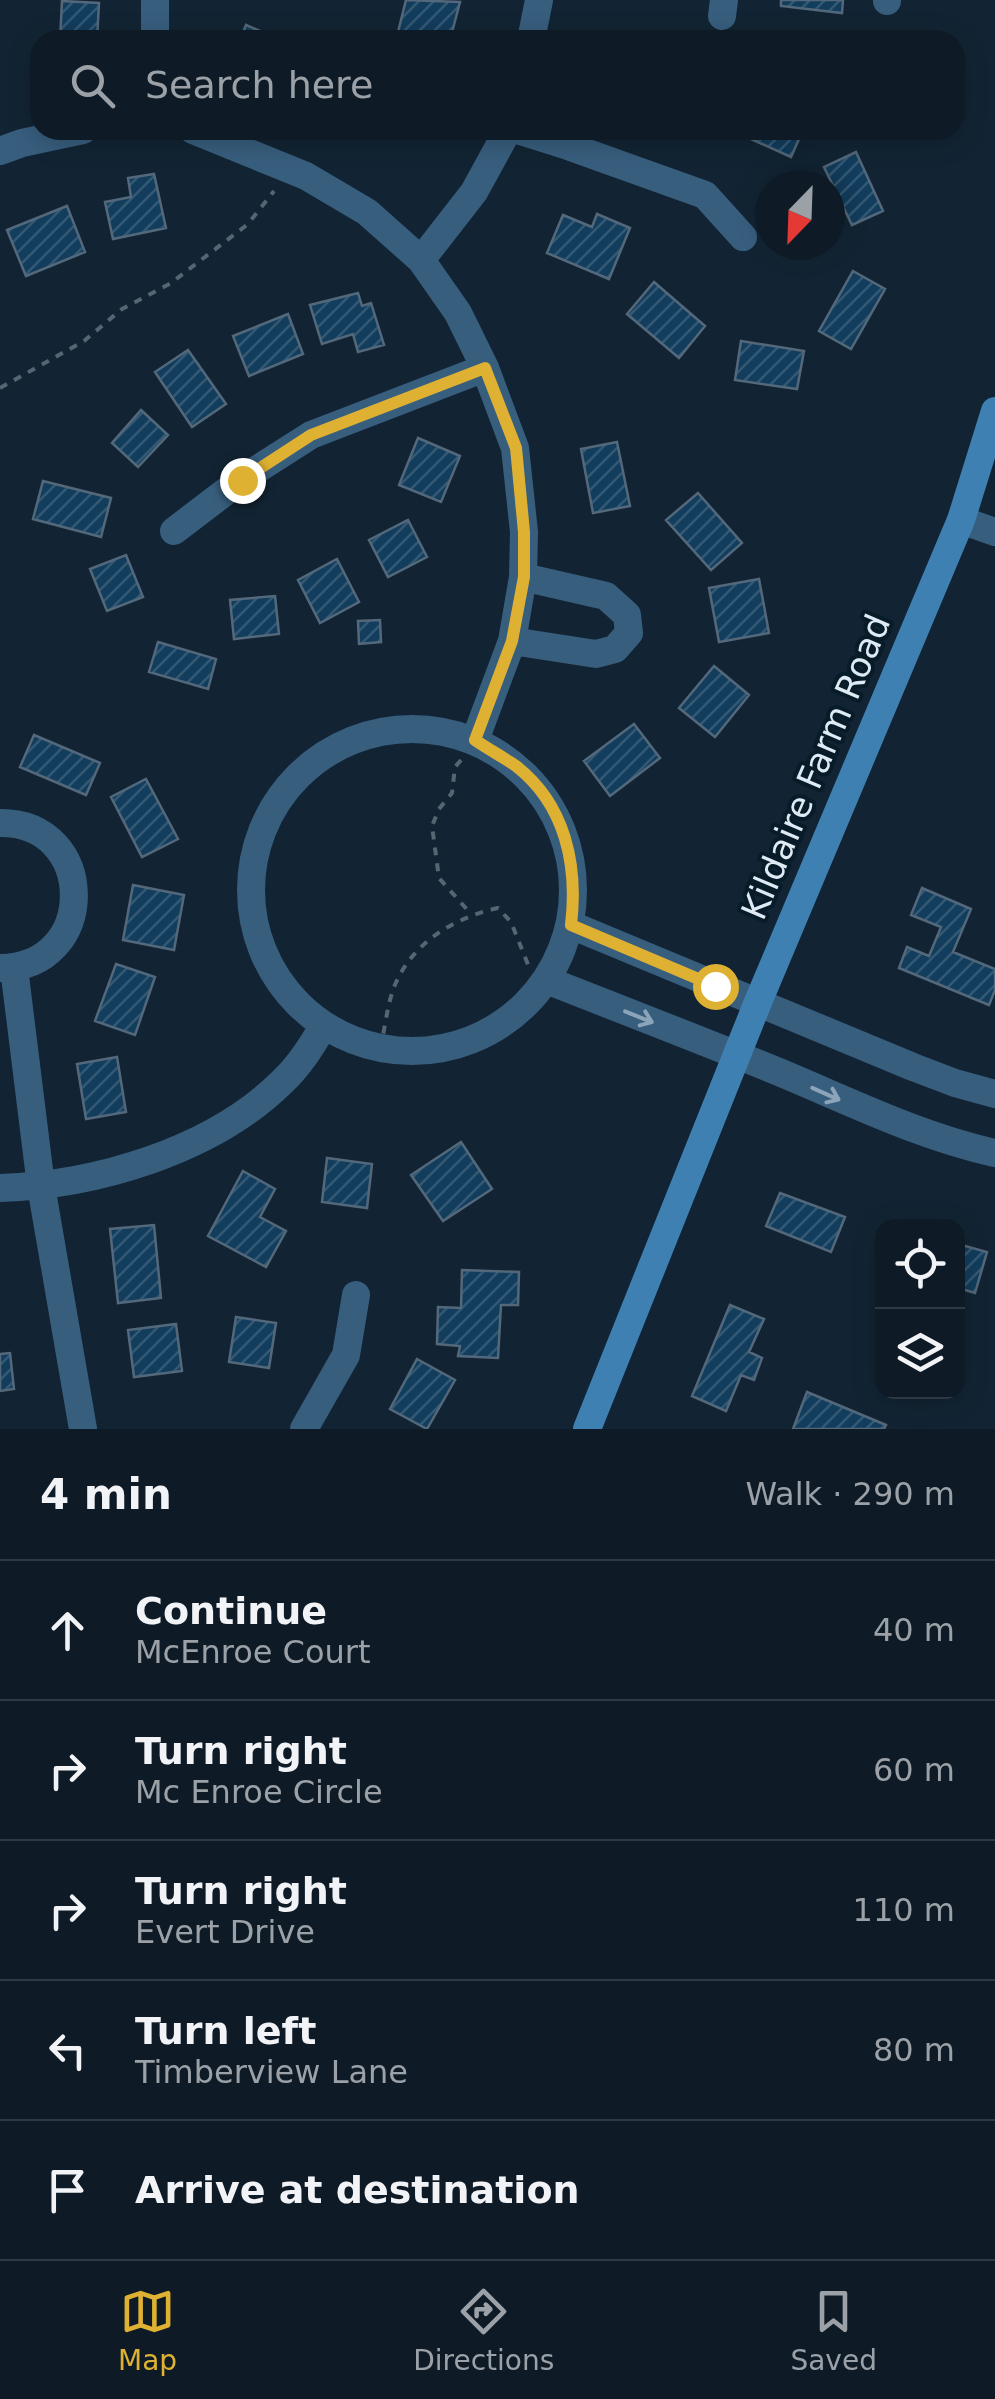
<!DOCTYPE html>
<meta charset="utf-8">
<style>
body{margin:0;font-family:"DejaVu Sans",sans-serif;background:#17242e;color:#f1f3f6}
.controls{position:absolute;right:30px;bottom:30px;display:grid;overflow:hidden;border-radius:20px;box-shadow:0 5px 25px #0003}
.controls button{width:90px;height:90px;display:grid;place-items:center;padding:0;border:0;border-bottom:2px solid #2e3943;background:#0e1b26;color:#f1f3f6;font:50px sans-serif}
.compass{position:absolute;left:755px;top:170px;width:90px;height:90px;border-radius:50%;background:#0e1b26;box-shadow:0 5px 25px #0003;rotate:203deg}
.stop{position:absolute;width:30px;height:30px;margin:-22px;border:8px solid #deb133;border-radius:50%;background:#fff}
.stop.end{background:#deb133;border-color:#fff;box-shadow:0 2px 10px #0008}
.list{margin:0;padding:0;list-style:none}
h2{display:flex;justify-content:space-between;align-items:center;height:130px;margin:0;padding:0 40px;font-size:42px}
h2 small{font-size:32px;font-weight:400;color:#9ba1a7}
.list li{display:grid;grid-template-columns:65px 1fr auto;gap:30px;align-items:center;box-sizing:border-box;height:140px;padding:0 40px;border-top:2px solid #2e3943}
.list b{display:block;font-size:38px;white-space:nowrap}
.list p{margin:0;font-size:32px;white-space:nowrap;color:#9ba1a7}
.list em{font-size:32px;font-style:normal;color:#9ba1a7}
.icon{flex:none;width:55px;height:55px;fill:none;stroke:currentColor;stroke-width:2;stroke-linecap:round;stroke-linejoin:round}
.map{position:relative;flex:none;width:995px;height:1429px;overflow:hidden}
.search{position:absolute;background:#0e1b26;box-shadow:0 5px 25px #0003;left:30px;right:30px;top:30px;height:110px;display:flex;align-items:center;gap:25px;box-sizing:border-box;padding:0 35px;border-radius:30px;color:#9ba1a7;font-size:38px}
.sheet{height:830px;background:#0e1b26}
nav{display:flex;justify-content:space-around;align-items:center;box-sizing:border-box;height:140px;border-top:2px solid #2e3943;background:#0e1b26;font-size:28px;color:#9ba1a7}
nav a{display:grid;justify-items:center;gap:5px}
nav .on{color:#deb133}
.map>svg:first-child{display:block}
.building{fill:url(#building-hatch);stroke:#53687a;stroke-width:2.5}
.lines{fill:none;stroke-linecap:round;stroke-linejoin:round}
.path{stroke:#556572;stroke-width:4;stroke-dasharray:8 8;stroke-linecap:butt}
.minor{stroke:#385e7e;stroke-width:28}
.secondary{stroke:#3f80b3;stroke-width:28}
.oneway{stroke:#8ba4b9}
.route{stroke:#deb133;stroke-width:12}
.labels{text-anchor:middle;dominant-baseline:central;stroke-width:8;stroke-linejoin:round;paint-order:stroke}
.street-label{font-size:35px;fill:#deeaf4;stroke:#081b29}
</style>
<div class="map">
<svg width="995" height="1429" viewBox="0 0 995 1429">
<defs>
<pattern id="building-hatch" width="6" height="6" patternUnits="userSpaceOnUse" patternTransform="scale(2.5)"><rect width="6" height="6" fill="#123d5d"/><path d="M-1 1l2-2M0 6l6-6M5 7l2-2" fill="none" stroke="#345975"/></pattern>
</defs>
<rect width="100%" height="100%" fill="#122433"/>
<path class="building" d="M406 0 460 2 450 40H396Z
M781 0H843L842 13 781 6Z
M62 1 99 3 97 40H60Z
M246 25 281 40H240Z
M731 130H803L791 157Z
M856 152 883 211 852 225 824 167Z
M154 174 166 228 113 239 105 202 131 197 128 178Z
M67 206 85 252 26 276 7 230Z
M597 214 630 228 609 279 547 253 563 215 592 227Z
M853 271 885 289 851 349 819 331Z
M654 282 705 326 679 358 627 314Z
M358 293 362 306 371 303 384 345 358 352 353 334 322 344 310 305Z
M288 314 303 354 249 376 233 336Z
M741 341 804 351 797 389 735 380Z
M188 350 226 404 192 427 155 372Z
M141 410 168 435 138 467 112 443Z
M418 438 460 456 441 502 399 485Z
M617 442 630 506 593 513 581 449Z
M43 481 111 498 101 537 33 519Z
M698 493 742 543 711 570 666 520Z
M408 520 427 557 388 577 369 540Z
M126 555 143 597 107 611 90 569Z
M337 559 359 602 320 623 298 580Z
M759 579 769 633 719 642 709 588Z
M275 596 279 634 234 639 230 600Z
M380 620 381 642 359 644 358 621Z
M158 642 216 659 208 689 149 672Z
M714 666 749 695 715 737 679 708Z
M634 724 660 758 610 796 584 761Z
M34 735 100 763 86 795 20 767Z
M146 779 178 839 142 857 111 797Z
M133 885 184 895 174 950 123 940Z
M922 888 971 909 953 952 995 969V990L989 1005 899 968 907 947 929 956 941 927 911 915Z
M116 964 155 977 135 1035 95 1021Z
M117 1057 126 1112 86 1119 77 1064Z
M461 1142 492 1189 443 1221 411 1175Z
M327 1158 372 1164 367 1208 322 1202Z
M243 1171 275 1189 260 1217 286 1231 266 1267 208 1236Z
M780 1193 845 1217 831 1252 766 1226Z
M154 1225 161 1298 118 1303 110 1229Z
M958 1244 987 1252 975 1293 958 1288Z
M462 1270 519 1272 518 1305H501L498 1358 458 1356 460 1346 437 1344 438 1307 461 1308Z
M730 1305 764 1319 749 1352 762 1358 754 1380 741 1375 726 1411 692 1396Z
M236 1317 276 1323 269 1368 229 1362Z
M176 1324 182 1371 134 1377 128 1330Z
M10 1353 14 1389 0 1391V1354Z
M417 1359 455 1380 427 1429 390 1409Z
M807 1392 886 1425 884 1429H793Z"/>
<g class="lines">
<path class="path" d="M0 388 84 341 122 309 171 283 248 224 274 191
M461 760 455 767 452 793 439 809 432 826 439 878 471 914
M380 1049C385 1029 387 1006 394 987 412 943 453 918 498 908L511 922 529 967"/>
<path class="minor" d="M155 0V40
M887 0V1
M722 16 724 0
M531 40 539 0
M193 130 306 176 367 212 421 260 458 313 485 368 515 448 524 532 523 577 512 641 475 740
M517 130 568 146 705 195 743 237
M0 151 22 143 83 130
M421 260 474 192 508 130
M961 520 995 532
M174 531 242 479 311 435 485 368
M512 641 596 654 615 649 629 633 627 615 606 596 523 577
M251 890a161 161 0 1 1 322 0a161 161 0 1 1-322 0Z
M0 823C98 822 99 968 0 968
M571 925 913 1067 955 1083 995 1094
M14 968 41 1186 83 1429
M549 981C625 1011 703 1041 779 1072 851 1102 919 1136 995 1153
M0 1188C96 1185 212 1151 282 1082 299 1066 311 1047 323 1027
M304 1429 346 1355 356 1295"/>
<path class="secondary" d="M587 1429 758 1002 961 520 995 411"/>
</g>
<defs><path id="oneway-shaft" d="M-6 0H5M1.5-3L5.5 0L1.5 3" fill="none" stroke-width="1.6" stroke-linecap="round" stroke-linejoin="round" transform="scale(2.5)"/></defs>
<g class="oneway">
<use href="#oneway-shaft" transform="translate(639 1017) rotate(22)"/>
<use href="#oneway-shaft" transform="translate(826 1094) rotate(24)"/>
</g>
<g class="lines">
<path class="route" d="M242 480 311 435 485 368 516 448 524 532V577L512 641 475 740C488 749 503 757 516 766 566 805 578 866 571 925L715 986"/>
</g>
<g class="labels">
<g class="street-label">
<text transform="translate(816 767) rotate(-67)">Kildaire Farm Road</text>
</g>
</g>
</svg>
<div class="controls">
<button><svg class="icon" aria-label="locate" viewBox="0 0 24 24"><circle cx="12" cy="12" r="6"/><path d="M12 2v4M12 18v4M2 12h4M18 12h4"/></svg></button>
<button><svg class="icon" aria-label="layers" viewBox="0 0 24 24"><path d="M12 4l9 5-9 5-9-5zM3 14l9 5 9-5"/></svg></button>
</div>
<svg class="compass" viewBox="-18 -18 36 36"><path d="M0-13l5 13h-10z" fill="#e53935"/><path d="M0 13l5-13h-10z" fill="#9ba1a7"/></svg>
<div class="stop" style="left:715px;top:986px"></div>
<div class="stop end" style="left:242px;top:480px"></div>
<div class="search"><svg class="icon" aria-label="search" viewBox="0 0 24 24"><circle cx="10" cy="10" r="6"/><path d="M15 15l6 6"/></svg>Search here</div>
</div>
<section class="sheet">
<h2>4 min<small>Walk · 290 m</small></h2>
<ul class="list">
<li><svg class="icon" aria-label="ahead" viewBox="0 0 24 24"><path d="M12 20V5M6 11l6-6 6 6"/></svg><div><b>Continue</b><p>McEnroe Court</p></div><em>40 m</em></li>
<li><svg class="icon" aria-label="right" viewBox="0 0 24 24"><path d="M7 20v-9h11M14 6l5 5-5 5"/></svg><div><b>Turn right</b><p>Mc Enroe Circle</p></div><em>60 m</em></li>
<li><svg class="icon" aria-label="right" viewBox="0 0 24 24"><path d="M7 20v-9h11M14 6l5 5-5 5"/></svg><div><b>Turn right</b><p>Evert Drive</p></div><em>110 m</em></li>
<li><svg class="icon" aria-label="left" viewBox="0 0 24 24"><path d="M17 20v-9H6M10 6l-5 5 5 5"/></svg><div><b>Turn left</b><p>Timberview Lane</p></div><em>80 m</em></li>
<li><svg class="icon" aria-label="arrive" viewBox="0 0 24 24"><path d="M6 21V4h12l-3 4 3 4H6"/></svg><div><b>Arrive at destination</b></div></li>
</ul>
</section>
<nav>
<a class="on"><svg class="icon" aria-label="map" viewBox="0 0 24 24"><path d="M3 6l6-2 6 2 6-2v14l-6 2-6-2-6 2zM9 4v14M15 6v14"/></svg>Map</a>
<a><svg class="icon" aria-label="directions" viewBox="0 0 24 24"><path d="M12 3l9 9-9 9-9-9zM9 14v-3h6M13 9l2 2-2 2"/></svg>Directions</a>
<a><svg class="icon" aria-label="saved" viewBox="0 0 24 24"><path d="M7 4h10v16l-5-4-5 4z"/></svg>Saved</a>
</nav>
